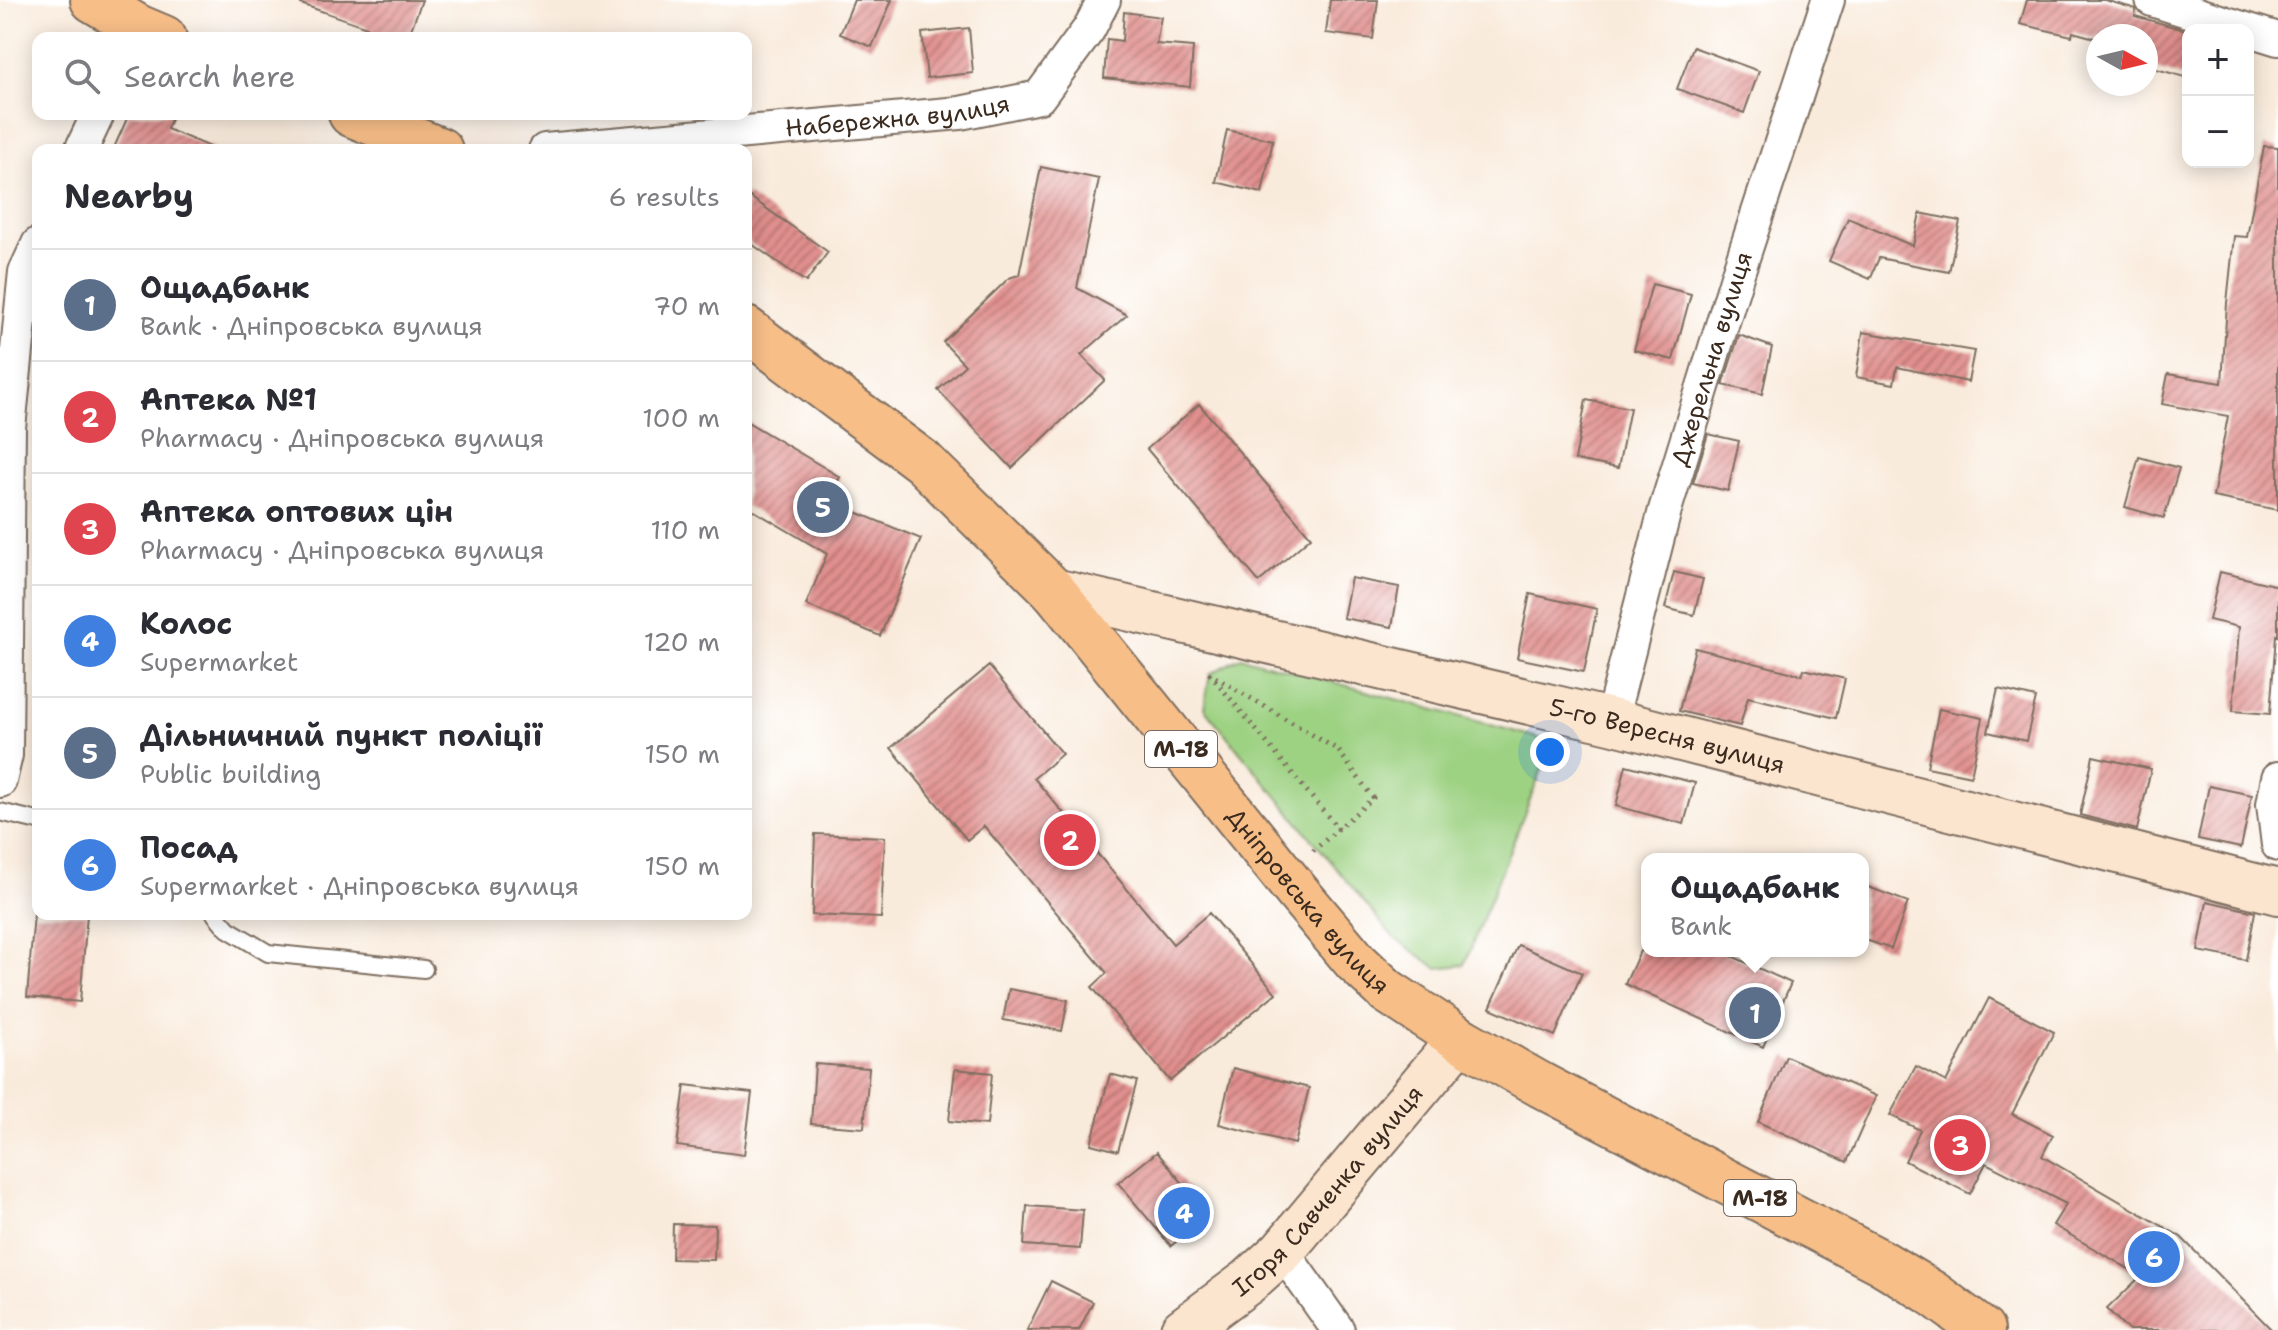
<!DOCTYPE html>
<meta charset="utf-8">
<style>
body{margin:0;font-family:"Shantell Sans",sans-serif;background:#f7f7f7;color:#2b2b33}
.controls{position:absolute;right:24px;top:24px;display:grid;overflow:hidden;border-radius:16px;box-shadow:0 4px 20px #0003}
.controls button{width:72px;height:72px;display:grid;place-items:center;padding:0;border:0;border-bottom:2px solid #e1e1e2;background:#fff;color:#2b2b33;font:40px sans-serif}
.compass{position:absolute;left:2086px;top:24px;width:72px;height:72px;border-radius:50%;background:#fff;box-shadow:0 4px 20px #0003;rotate:98deg}
.you{position:absolute;left:1550px;top:752px;width:28px;height:28px;margin:-20px;border:6px solid #fff;border-radius:50%;background:#1a73e8;box-shadow:0 0 0 12px #1a73e833}
.badge{display:grid;place-items:center;width:52px;height:52px;border-radius:50%;background:#d1495b;color:#fff;font-size:26px;font-weight:700}
.pin{position:absolute;translate:-50% -50%;border:4px solid #fff;box-shadow:0 2px 8px #0006}
.popup{position:absolute;left:1641px;top:853px;width:228px;height:104px;box-sizing:border-box;display:grid;place-content:center;border-radius:16px;background:#fff;filter:drop-shadow(0 2px 6px #0005);font-size:26px;white-space:nowrap;color:#7c7c81}
.popup b{font-size:30px;color:#2b2b33}
.popup::after{content:'';position:absolute;left:50%;top:100%;margin-left:-16px;border:16px solid transparent;border-top-color:#fff}
.list{margin:0;padding:0;list-style:none}
h2{display:flex;justify-content:space-between;align-items:center;height:104px;margin:0;padding:0 32px;font-size:34px}
h2 small{font-size:26px;font-weight:400;color:#7c7c81}
.list li{display:grid;grid-template-columns:52px 1fr auto;gap:24px;align-items:center;box-sizing:border-box;height:112px;padding:0 32px;border-top:2px solid #e1e1e2}
.list b{display:block;font-size:30px;white-space:nowrap}
.list p{margin:0;font-size:26px;white-space:nowrap;color:#7c7c81}
.list em{font-size:26px;font-style:normal;color:#7c7c81}
.icon{flex:none;width:44px;height:44px;fill:none;stroke:currentColor;stroke-width:2;stroke-linecap:round;stroke-linejoin:round}
.map{position:relative;flex:none;width:2278px;height:1330px;overflow:hidden}
.search{position:absolute;background:#fff;box-shadow:0 4px 20px #0003;left:32px;top:32px;width:720px;height:88px;display:flex;align-items:center;gap:20px;box-sizing:border-box;padding:0 28px;border-radius:16px;color:#7c7c81;font-size:30px}
.panel{position:absolute;background:#fff;box-shadow:0 4px 20px #0003;left:32px;top:144px;width:720px;height:776px;border-radius:16px}
.map>svg:first-child{display:block}
.park{fill:#9ed283;stroke:#6c7e50;stroke-width:2}
.building{fill:url(#building-hatch)}
.lines{fill:none;stroke-linecap:round;stroke-linejoin:round}
.lane-casing{stroke:#7e6e60;stroke-width:20}
.street-casing{stroke:#7e6e60;stroke-width:36}
.secondary-casing{stroke:#7e6e60;stroke-width:48}
.highway-casing{stroke:#7e6e60;stroke-width:48}
.path{stroke:#7e6e60;stroke-width:5;stroke-dasharray:2 6;stroke-linecap:butt}
.lane{stroke:#fff;stroke-width:16}
.street{stroke:#fff;stroke-width:32}
.secondary{stroke:#fce5cf;stroke-width:44}
.highway{stroke:#f7be88;stroke-width:44}
.labels{text-anchor:middle;dominant-baseline:central;stroke-width:8;stroke-linejoin:round;paint-order:stroke}
.shield{fill:#fff;stroke:#766a62;stroke-width:2}
.shield-label{font-size:22px;font-weight:bold;fill:#3b2a1e}
.street-label{font-size:24px;fill:#3b2a1e;stroke:#fff}
</style>
<div class="map">
<svg width="2278" height="1330" viewBox="0 0 2278 1330">
<defs>
<pattern id="building-hatch" width="6" height="6" patternUnits="userSpaceOnUse" patternTransform="scale(2)"><rect width="6" height="6" fill="#e08f8d"/><path d="M-1 1l2-2M0 6l6-6M5 7l2-2" fill="none" stroke="#b77573"/></pattern>
</defs>
<rect width="100%" height="100%" fill="#fff"/>
<filter id="ink" filterUnits="userSpaceOnUse"><feTurbulence type="fractalNoise" baseFrequency=".0125" numOctaves="2"/><feDisplacementMap in="SourceGraphic" scale="16" xChannelSelector="R" yChannelSelector="G"/><feConvolveMatrix kernelMatrix="1 2 1 2 8 2 1 2 1" color-interpolation-filters="sRGB"/></filter>
<filter id="wash" filterUnits="userSpaceOnUse"><feTurbulence type="fractalNoise" baseFrequency=".006" numOctaves="4" result="noise"/><feDisplacementMap in="SourceGraphic" scale="32" xChannelSelector="R" yChannelSelector="G"/><feGaussianBlur stdDeviation="1.8" result="paint"/><feColorMatrix in="noise" values="0 0 0 0 0 0 0 0 0 0 0 0 0 0 0 0 0 1.4 0 .05"/><feComposite in="paint" operator="in"/></filter>
<g filter="url(#wash)">
<rect width="100%" height="100%" fill="#f9ebdc"/>
<path class="park" d="M1241 657 1553 742 1464 965 1437 968 1392 936 1204 708 1210 674Z"/>
<g id="blocks">
<path class="building" d="M302 0H422L408 38H363L367 27 301 4Z
M854 0H892L872 47 840 34Z
M1330 0H1378L1373 39 1326 33Z
M2027 0H2105L2136 9 2135 16 2188 31V78L2146 66V36H2098V39L2073 32 2072 36 2020 24Z
M1124 12 1161 17 1156 44 1193 47 1190 87 1104 78 1107 39 1122 41Z
M969 28 973 73 927 78 922 33Z
M1693 47 1759 71 1744 113 1677 89Z
M129 114H173L167 129 217 150H113Z
M1227 130 1273 140 1262 193 1216 182Z
M2264 146 2278 147V510L2213 497 2228 416 2162 404 2168 374 2222 383 2227 303 2234 236 2247 237Z
M1041 167 1099 179 1077 288 1127 315 1081 355 1105 380 1012 468 938 390 965 365 943 342 1009 278 1019 275Z
M746 194 828 252 806 282 746 240Z
M1920 213 1960 221 1949 272 1879 258 1870 279 1829 261 1848 218 1913 246Z
M1652 284 1691 294 1673 360 1634 350Z
M1863 332 1974 351 1968 382 1897 367 1894 384 1856 377Z
M1739 335 1772 347 1762 394 1723 385Z
M1586 400 1630 408 1618 468 1575 460Z
M1199 404 1311 537 1259 582 1147 449Z
M746 421 840 477 827 500 921 539 880 636 806 605 827 554 746 506Z
M1708 434 1739 441 1728 491 1693 483Z
M2139 457 2179 468 2164 518 2125 507Z
M1674 572 1703 579 1694 615 1665 608Z
M2220 572 2278 586V636L2276 635 2270 714 2233 711 2239 627 2209 620Z
M1351 578 1399 587 1392 627 1343 618Z
M1530 594 1597 609 1584 672 1517 658Z
M1695 648 1802 675 1804 669 1845 679 1836 718 1748 697 1740 726 1679 711Z
M989 666 1062 754 1034 778 1173 944 1209 913 1276 993 1170 1081 1092 987 1107 973 984 826 967 840 891 748Z
M1998 689 2036 698 2026 741 1988 732Z
M1939 709 1983 718 1971 776 1927 767Z
M2093 756 2151 769 2137 830 2080 815Z
M1626 765 1695 783 1684 824 1616 806Z
M2209 786 2252 795 2241 848 2198 839Z
M815 834 885 837 881 918 812 915Z
M1863 885 1908 902 1891 949 1863 939Z
M2207 901 2255 912 2246 960 2198 951Z
M34 914H87L80 1002 27 997Z
M1518 945 1582 973 1555 1036 1490 1008Z
M1640 951H1721L1791 983 1763 1047 1625 984Z
M1009 989 1068 1000 1062 1031 1003 1020Z
M1989 998 2054 1032 2012 1114 2053 1135 2042 1156 2181 1237 2272 1330H2128L2107 1309 2141 1276 2053 1225 2066 1204 1986 1163 1970 1194 1905 1161 1920 1130 1890 1115 1916 1066 1946 1082Z
M1786 1056 1876 1096 1847 1162 1758 1122Z
M815 1064 869 1068 864 1128 811 1124Z
M1233 1068 1309 1088 1295 1144 1219 1124Z
M955 1069 992 1073 987 1125 949 1121Z
M1110 1074 1137 1081 1118 1151 1091 1144Z
M685 1085 752 1093 744 1155 677 1146Z
M1157 1152 1208 1214 1171 1246 1118 1183Z
M1027 1206 1083 1210 1080 1249 1024 1245Z
M673 1224 715 1225 714 1260 672 1259Z
M1051 1281 1093 1302 1079 1330H1027Z"/>
</g>
</g>
<g filter="url(#ink)">
<use href="#blocks" fill-opacity="0" stroke="#7e6e60" stroke-width="2"/>
<g class="lines">
<defs>
<path id="lane" d="M0 812 38 821
M215 914 228 929 268 953 424 969"/>
<g id="street">
<path d="M2152 0 2278 39"/>
<path d="M81 150 98 114"/>
<path id="s1" d="M545 150 960 113 1039 97 1089 29 1104 0"/>
<path id="s2" d="M1611 721 1665 510 1738 273 1828 0"/>
<path d="M2278 778 2273 804 2278 845"/>
<path d="M0 781 6 755 9 428 25 272 38 244"/>
<path d="M1282 1251 1338 1330"/>
</g>
<g id="secondary">
<path id="s3" d="M1054 591 1611 721 2278 892"/>
<path id="s4" d="M1183 1330 1249 1281 1282 1251 1460 1039"/>
</g>
<g id="highway">
<path d="M93 0 138 27 164 38"/>
<path d="M351 114 440 150"/>
<path id="s5" d="M746 329 923 462 1054 591 1298 893 1356 962 1387 991 1460 1039 1541 1085 1881 1262 1932 1293 1982 1330"/>
</g>
</defs>
<use href="#lane" class="lane-casing"/>
<use href="#street" class="street-casing"/>
<use href="#secondary" class="secondary-casing"/>
<use href="#highway" class="highway-casing"/>
<path class="path" d="M1313 851 1373 798 1338 750 1210 674 1339 830"/>
<use href="#lane" class="lane"/>
<use href="#street" class="street"/>
<use href="#secondary" class="secondary"/>
<use href="#highway" class="highway"/>
</g>
</g>
<g class="labels">
<g class="shield">
<rect x="1145" y="731" width="72" height="36" rx="6"/>
<rect x="1724" y="1180" width="72" height="36" rx="6"/>
</g>
<g class="shield-label">
<text x="1181" y="749">М-18</text>
<text x="1760" y="1198">М-18</text>
</g>
<g class="street-label">
<text stroke="none"><textPath href="#s1" startOffset="354">Набережна вулиця</textPath></text>
<text stroke="none"><textPath href="#s2" startOffset="376">Джерельна вулиця</textPath></text>
<text stroke="none"><textPath href="#s3" startOffset="630">5-го Вересня вулиця</textPath></text>
<text stroke="none"><textPath href="#s5" startOffset="806">Дніпровська вулиця</textPath></text>
<text stroke="none"><textPath href="#s4" startOffset="202">Ігоря Савченка вулиця</textPath></text>
</g>
</g>
</svg>
<div class="controls">
<button>+</button>
<button>−</button>
</div>
<svg class="compass" viewBox="-18 -18 36 36"><path d="M0-13l5 13h-10z" fill="#e53935"/><path d="M0 13l5-13h-10z" fill="#7c7c81"/></svg>
<div class="you"></div>
<div class="pin badge" style="left:1755px;top:1013px;background:#5c6f8a">1</div>
<div class="popup"><b>Ощадбанк</b>Bank</div>
<div class="pin badge" style="left:1070px;top:840px;background:#e0444e">2</div>
<div class="pin badge" style="left:1960px;top:1145px;background:#e0444e">3</div>
<div class="pin badge" style="left:1184px;top:1213px;background:#3f7fe0">4</div>
<div class="pin badge" style="left:823px;top:507px;background:#5c6f8a">5</div>
<div class="pin badge" style="left:2154px;top:1257px;background:#3f7fe0">6</div>
<div class="search"><svg class="icon" aria-label="search" viewBox="0 0 24 24"><circle cx="10" cy="10" r="6"/><path d="M15 15l6 6"/></svg>Search here</div>
<section class="panel">
<h2>Nearby<small>6 results</small></h2>
<ul class="list">
<li><span class="badge" style="background:#5c6f8a">1</span><div><b>Ощадбанк</b><p>Bank · Дніпровська вулиця</p></div><em>70 m</em></li>
<li><span class="badge" style="background:#e0444e">2</span><div><b>Аптека №1</b><p>Pharmacy · Дніпровська вулиця</p></div><em>100 m</em></li>
<li><span class="badge" style="background:#e0444e">3</span><div><b>Аптека оптових цін</b><p>Pharmacy · Дніпровська вулиця</p></div><em>110 m</em></li>
<li><span class="badge" style="background:#3f7fe0">4</span><div><b>Колос</b><p>Supermarket</p></div><em>120 m</em></li>
<li><span class="badge" style="background:#5c6f8a">5</span><div><b>Дільничний пункт поліції</b><p>Public building</p></div><em>150 m</em></li>
<li><span class="badge" style="background:#3f7fe0">6</span><div><b>Посад</b><p>Supermarket · Дніпровська вулиця</p></div><em>150 m</em></li>
</ul>
</section>
</div>
